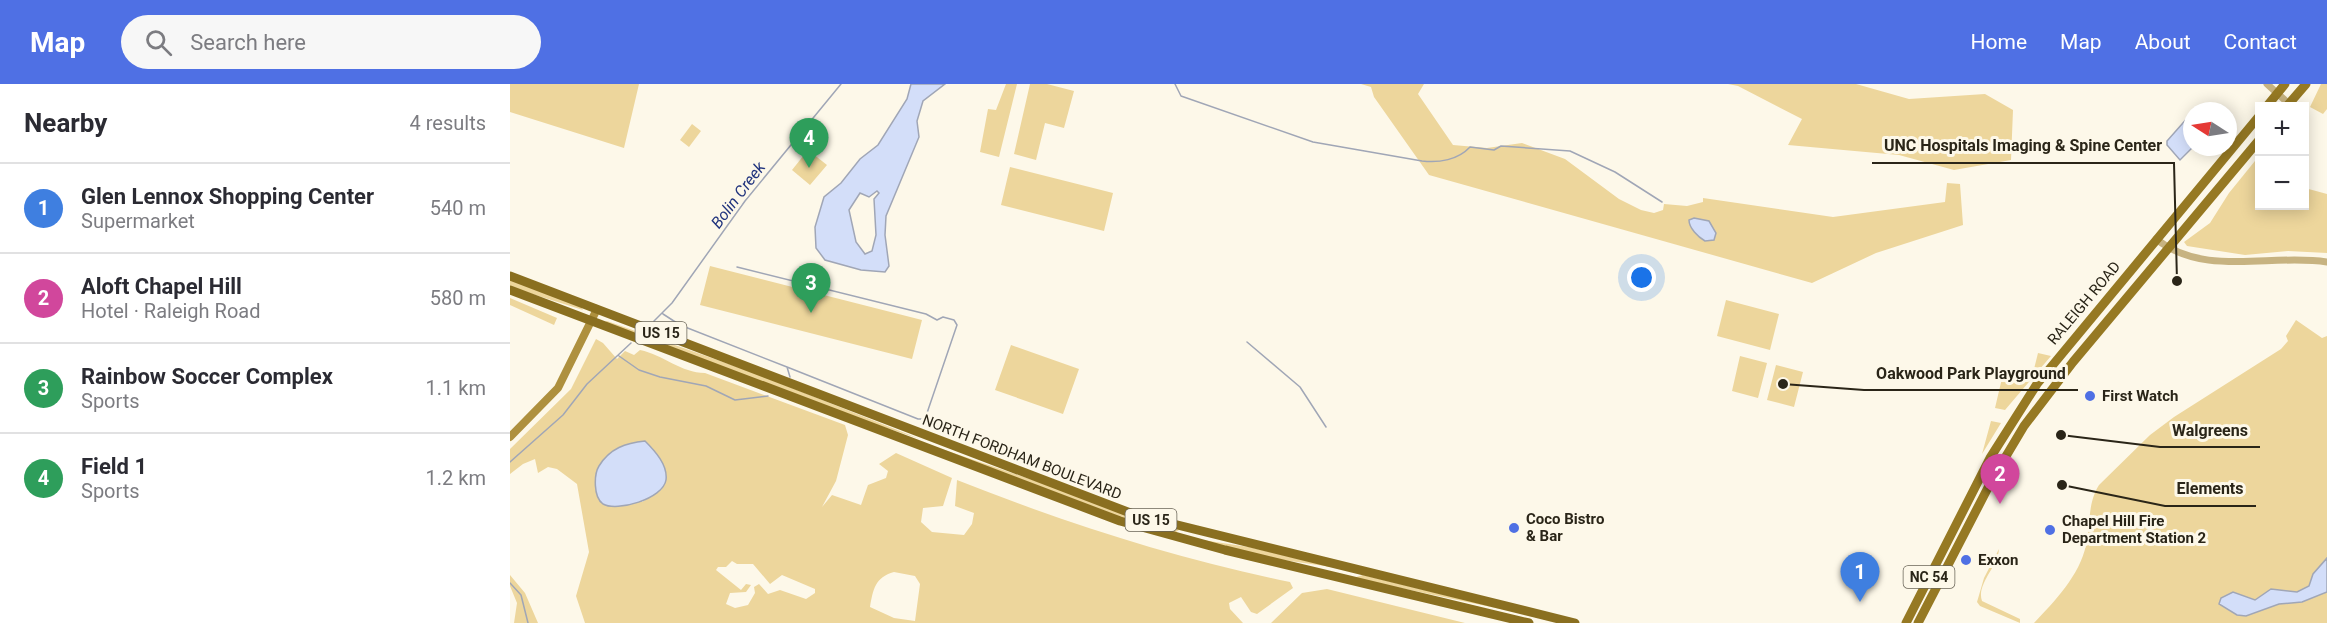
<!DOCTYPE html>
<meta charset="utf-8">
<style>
body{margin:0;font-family:Roboto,sans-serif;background:#f7f7f7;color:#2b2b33}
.controls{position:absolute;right:18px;top:18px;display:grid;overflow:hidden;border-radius:0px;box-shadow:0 3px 15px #0003}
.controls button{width:54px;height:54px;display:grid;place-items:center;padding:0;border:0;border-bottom:2px solid #e1e1e2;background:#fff;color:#2b2b33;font:30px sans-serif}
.compass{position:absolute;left:1673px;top:18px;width:54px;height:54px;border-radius:50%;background:#fff;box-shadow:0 3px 15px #0003;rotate:282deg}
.you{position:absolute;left:1132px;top:194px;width:21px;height:21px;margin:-15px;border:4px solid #fff;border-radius:50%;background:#1a73e8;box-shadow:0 0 0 9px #1a73e833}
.badge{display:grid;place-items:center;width:39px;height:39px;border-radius:50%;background:#4f70e4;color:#fff;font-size:20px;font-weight:700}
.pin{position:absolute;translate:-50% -50px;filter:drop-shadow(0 2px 3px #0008)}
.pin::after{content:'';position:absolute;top:32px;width:21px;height:18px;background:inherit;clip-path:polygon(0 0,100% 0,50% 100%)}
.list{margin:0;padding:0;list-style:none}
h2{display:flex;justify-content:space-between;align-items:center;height:78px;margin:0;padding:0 24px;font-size:26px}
h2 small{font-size:20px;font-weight:400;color:#7c7c81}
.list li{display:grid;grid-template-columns:39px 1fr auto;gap:18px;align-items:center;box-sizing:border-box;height:90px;padding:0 24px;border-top:2px solid #e1e1e2}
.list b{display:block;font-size:22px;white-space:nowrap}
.list p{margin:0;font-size:20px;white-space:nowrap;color:#7c7c81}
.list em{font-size:20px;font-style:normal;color:#7c7c81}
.icon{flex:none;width:33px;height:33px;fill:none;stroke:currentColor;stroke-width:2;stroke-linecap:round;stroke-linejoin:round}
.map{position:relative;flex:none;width:1817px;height:539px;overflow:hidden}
header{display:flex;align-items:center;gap:36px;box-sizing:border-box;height:84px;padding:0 30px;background:#4f70e4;color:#fff}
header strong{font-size:28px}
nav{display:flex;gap:33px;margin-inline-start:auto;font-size:21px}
.search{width:420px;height:54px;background:#f7f7f7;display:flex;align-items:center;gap:15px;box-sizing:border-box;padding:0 21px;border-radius:33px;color:#7c7c81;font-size:22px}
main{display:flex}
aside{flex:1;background:#fff}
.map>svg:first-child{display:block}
.green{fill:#edd69c;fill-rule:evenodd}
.water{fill:#d3def9;stroke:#a0a6b6;stroke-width:1.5;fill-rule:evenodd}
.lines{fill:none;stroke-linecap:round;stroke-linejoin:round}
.stream{stroke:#a0a6b6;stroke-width:1.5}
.tertiary{stroke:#c7b381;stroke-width:7}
.secondary{stroke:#ae903e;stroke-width:8}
.primary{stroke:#967923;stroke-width:9}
.trunk{stroke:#8a6f20;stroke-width:9}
.poi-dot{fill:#4f70e4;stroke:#fdf8e9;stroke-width:2}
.labels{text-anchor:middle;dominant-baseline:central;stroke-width:6;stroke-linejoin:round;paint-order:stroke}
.shield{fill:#fdf8e9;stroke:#696457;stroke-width:1.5}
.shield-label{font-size:14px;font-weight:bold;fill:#2a2518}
.street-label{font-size:15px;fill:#2a2518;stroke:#fdf8e9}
.poi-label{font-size:15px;font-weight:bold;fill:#2a2518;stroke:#fdf8e9;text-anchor:start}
.water-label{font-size:16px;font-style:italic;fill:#20337d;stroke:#fdf8e9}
.leader{fill:none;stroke:#2a2518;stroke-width:2}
.callout-dot{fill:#2a2518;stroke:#fdf8e9;stroke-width:2}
.callout-label{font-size:16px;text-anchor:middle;font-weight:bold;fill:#2a2518;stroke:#fdf8e9;stroke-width:6;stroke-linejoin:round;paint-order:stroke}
</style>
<header>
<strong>Map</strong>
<div class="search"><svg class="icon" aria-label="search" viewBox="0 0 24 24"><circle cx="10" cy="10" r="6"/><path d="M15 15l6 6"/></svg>Search here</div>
<nav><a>Home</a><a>Map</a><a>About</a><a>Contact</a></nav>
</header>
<main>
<aside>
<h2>Nearby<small>4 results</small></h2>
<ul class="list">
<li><span class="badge" style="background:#3f7fe0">1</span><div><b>Glen Lennox Shopping Center</b><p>Supermarket</p></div><em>540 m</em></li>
<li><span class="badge" style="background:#d1479c">2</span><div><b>Aloft Chapel Hill</b><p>Hotel · Raleigh Road</p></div><em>580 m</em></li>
<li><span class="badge" style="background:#2e9e5b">3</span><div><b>Rainbow Soccer Complex</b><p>Sports</p></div><em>1.1 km</em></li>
<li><span class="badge" style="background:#2e9e5b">4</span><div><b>Field 1</b><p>Sports</p></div><em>1.2 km</em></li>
</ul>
</aside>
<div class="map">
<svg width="1817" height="539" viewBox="0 0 1817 539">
<rect width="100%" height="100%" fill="#fdf8e9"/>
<path class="green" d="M0 0H129L114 64 0 28Z
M496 0H507L489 73 470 68 478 25 486 26Z
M520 0H537L564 7 554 44 535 39 526 76 504 70Z
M851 0H914L908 10 943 61 977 64 1012 59 1055 75 1109 115 1131 126 1144 129 1153 126 1154 120 1177 122 1193 118V114L1323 133 1435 118 1437 99 1450 100 1453 141 1366 169 1302 199 919 91 864 13 861 3Z
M1218 0H1346L1399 15 1475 10 1503 26 1501 76 1444 86 1389 71 1278 61 1292 35 1228 2Z
M1811 0H1817V25L1813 30 1800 23Z
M182 40 191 47 179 63 170 56Z
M298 66 317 81 300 101 282 86Z
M1749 72 1750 122H1794L1795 104 1817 110V169L1778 167 1735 171 1677 162 1674 158 1700 139 1719 109Z
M500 83 603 109 594 147 491 121Z
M200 182 412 236 402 275 190 221Z
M0 195 71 223 73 226 0 203Z
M0 214 47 234 44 241 0 221Z
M1216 216 1269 230 1260 266 1207 252Z
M1786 236 1812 254 1817 252V539H1524C1544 518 1570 491 1576 461 1581 441 1577 420 1589 401L1640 351 1664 333 1771 265 1778 257 1776 252Z
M97 237 247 290 410 355 328 328 95 238Z
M86 255 93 259 107 275 115 267 124 271 130 266C154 271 171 289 195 289L335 341 338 351 326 397 312 423 322 411 351 421 358 401 376 394 378 387 369 380 386 369 442 394 433 422 413 424 411 438 422 448 454 451 462 440 464 429 445 422 447 396C555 439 667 475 780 498L783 504 747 530 741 528 731 513 719 519 720 525 733 539H75L66 512 79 468 67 400 47 385 38 383 28 389 25 375 13 380 0 390V365L61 305ZM135 357C152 376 156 380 152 405L132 418ZM222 477 227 480H243L260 500 272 491 305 505V509L296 515 270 506 258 510 249 500 244 503 245 509 238 521 225 524 216 520 220 509 236 508 241 501 236 500 231 506 206 486 208 483H216ZM384 488 405 492 410 500 405 537 384 534 360 523C363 506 365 493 384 488Z
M501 261 569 285 553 330 485 306Z
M1528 269 1541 272 1495 326 1485 324 1493 290 1521 297Z
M1230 272 1257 279 1248 314 1222 307Z
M1266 281 1293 288 1284 323 1257 316Z
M1481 337 1491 339 1472 370Z
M426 363 669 446 663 450 626 439Z
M679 454 739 463 822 483 766 475Z
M1489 465C1488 483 1466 500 1472 517L1510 535V539L1470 522 1467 518 1474 494Z
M0 491 15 509 28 539H4L7 519 0 502Z
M853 491 1000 527 843 494Z
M817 505 955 539H761L792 509Z"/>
<path class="water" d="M401 0H435L413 17 407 37 409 53 376 132 375 151 379 182 375 188 351 186 315 176 306 164 305 143 314 113 331 99 350 75 368 61 397 15ZM367 107 369 109 364 115 366 151 362 167 355 170 346 158 339 126 350 109 359 113Z
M1680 31H1682L1683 63 1670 76 1657 61V57Z
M1184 134 1199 137 1206 149 1204 156 1195 157C1188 153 1179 144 1179 136Z
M135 357C145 367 158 381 156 396 153 415 107 428 93 420 83 413 84 390 89 382 100 364 116 359 135 357Z
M1817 474V508L1792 518 1769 520 1736 532 1727 531 1709 520 1711 514 1723 508 1745 516 1761 505 1787 508 1799 502 1803 490Z"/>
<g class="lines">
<path class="stream" d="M665 0 671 12 803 58 912 77C929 79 948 76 960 63L984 66 991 62 1060 67 1105 88 1152 118
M227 183 416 230 427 236 433 233 444 236 447 241 417 329
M153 230 170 241 277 283 280 293
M144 237 162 219 235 117 331 0
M737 258 790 303 816 343
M109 272 129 286 150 293 196 302 225 316 258 312
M277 283 408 335H414
M0 378 53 331 77 300 121 259
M0 499 11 511 18 539"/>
<path class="tertiary" d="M1757 0 1779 20
M1646 155C1696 194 1760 169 1817 178"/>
<path class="secondary" d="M0 353 48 304 87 225"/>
<path class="primary" d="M1757 22 1775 0
M1777 22 1796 0
M1396 539 1480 374 1527 300 1750 31
M1408 539 1483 394 1514 342 1563 278 1750 55"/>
<path class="trunk" d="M0 192 623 430 1065 539
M0 206 610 437 715 466 1019 539"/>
</g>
<g class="poi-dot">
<circle cx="1580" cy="312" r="6"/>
<circle cx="1004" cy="444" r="6"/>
<circle cx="1540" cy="446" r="6"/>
<circle cx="1456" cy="476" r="6"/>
</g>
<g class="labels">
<g class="shield">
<rect x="125.5" y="238" width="51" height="22" rx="4.5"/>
<rect x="615.5" y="425" width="51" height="22" rx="4.5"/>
<rect x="1393.5" y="482" width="51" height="22" rx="4.5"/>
</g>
<g class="shield-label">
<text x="151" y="249">US 15</text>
<text x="641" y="436">US 15</text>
<text x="1419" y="493">NC 54</text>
</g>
<g class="street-label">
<text transform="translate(1574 219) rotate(-50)">RALEIGH ROAD</text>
<text transform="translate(512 373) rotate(21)">NORTH FORDHAM BOULEVARD</text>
</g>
<g class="poi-label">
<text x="1592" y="312">First Watch</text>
<text x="1016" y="435">Coco Bistro<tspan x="1016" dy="17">&amp; Bar</tspan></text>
<text x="1552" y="437">Chapel Hill Fire<tspan x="1552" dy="17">Department Station 2</tspan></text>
<text x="1468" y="476">Exxon</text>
</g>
<g class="water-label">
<text transform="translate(228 111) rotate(-53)">Bolin Creek</text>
</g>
</g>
<path class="leader" d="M1667 197L1664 79H1362M1273 300L1354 306H1568M1551 351L1650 363H1750M1552 401L1655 422H1746"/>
<g class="callout-dot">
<circle cx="1667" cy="197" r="6"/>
<circle cx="1273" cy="300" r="6"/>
<circle cx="1551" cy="351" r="6"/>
<circle cx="1552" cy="401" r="6"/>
</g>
<g class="callout-label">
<text x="1513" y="67">UNC Hospitals Imaging &amp; Spine Center</text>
<text x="1461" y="295">Oakwood Park Playground</text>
<text x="1700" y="352">Walgreens</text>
<text x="1700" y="410">Elements</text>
</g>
</svg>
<div class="controls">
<button>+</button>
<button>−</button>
</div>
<svg class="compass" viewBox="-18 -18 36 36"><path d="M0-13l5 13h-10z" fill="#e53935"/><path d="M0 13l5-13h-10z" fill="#7c7c81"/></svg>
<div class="you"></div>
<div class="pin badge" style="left:1350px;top:518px;background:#3f7fe0">1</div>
<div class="pin badge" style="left:1490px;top:420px;background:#d1479c">2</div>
<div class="pin badge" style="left:301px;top:229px;background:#2e9e5b">3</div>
<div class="pin badge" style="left:299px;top:84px;background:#2e9e5b">4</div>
</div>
</main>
